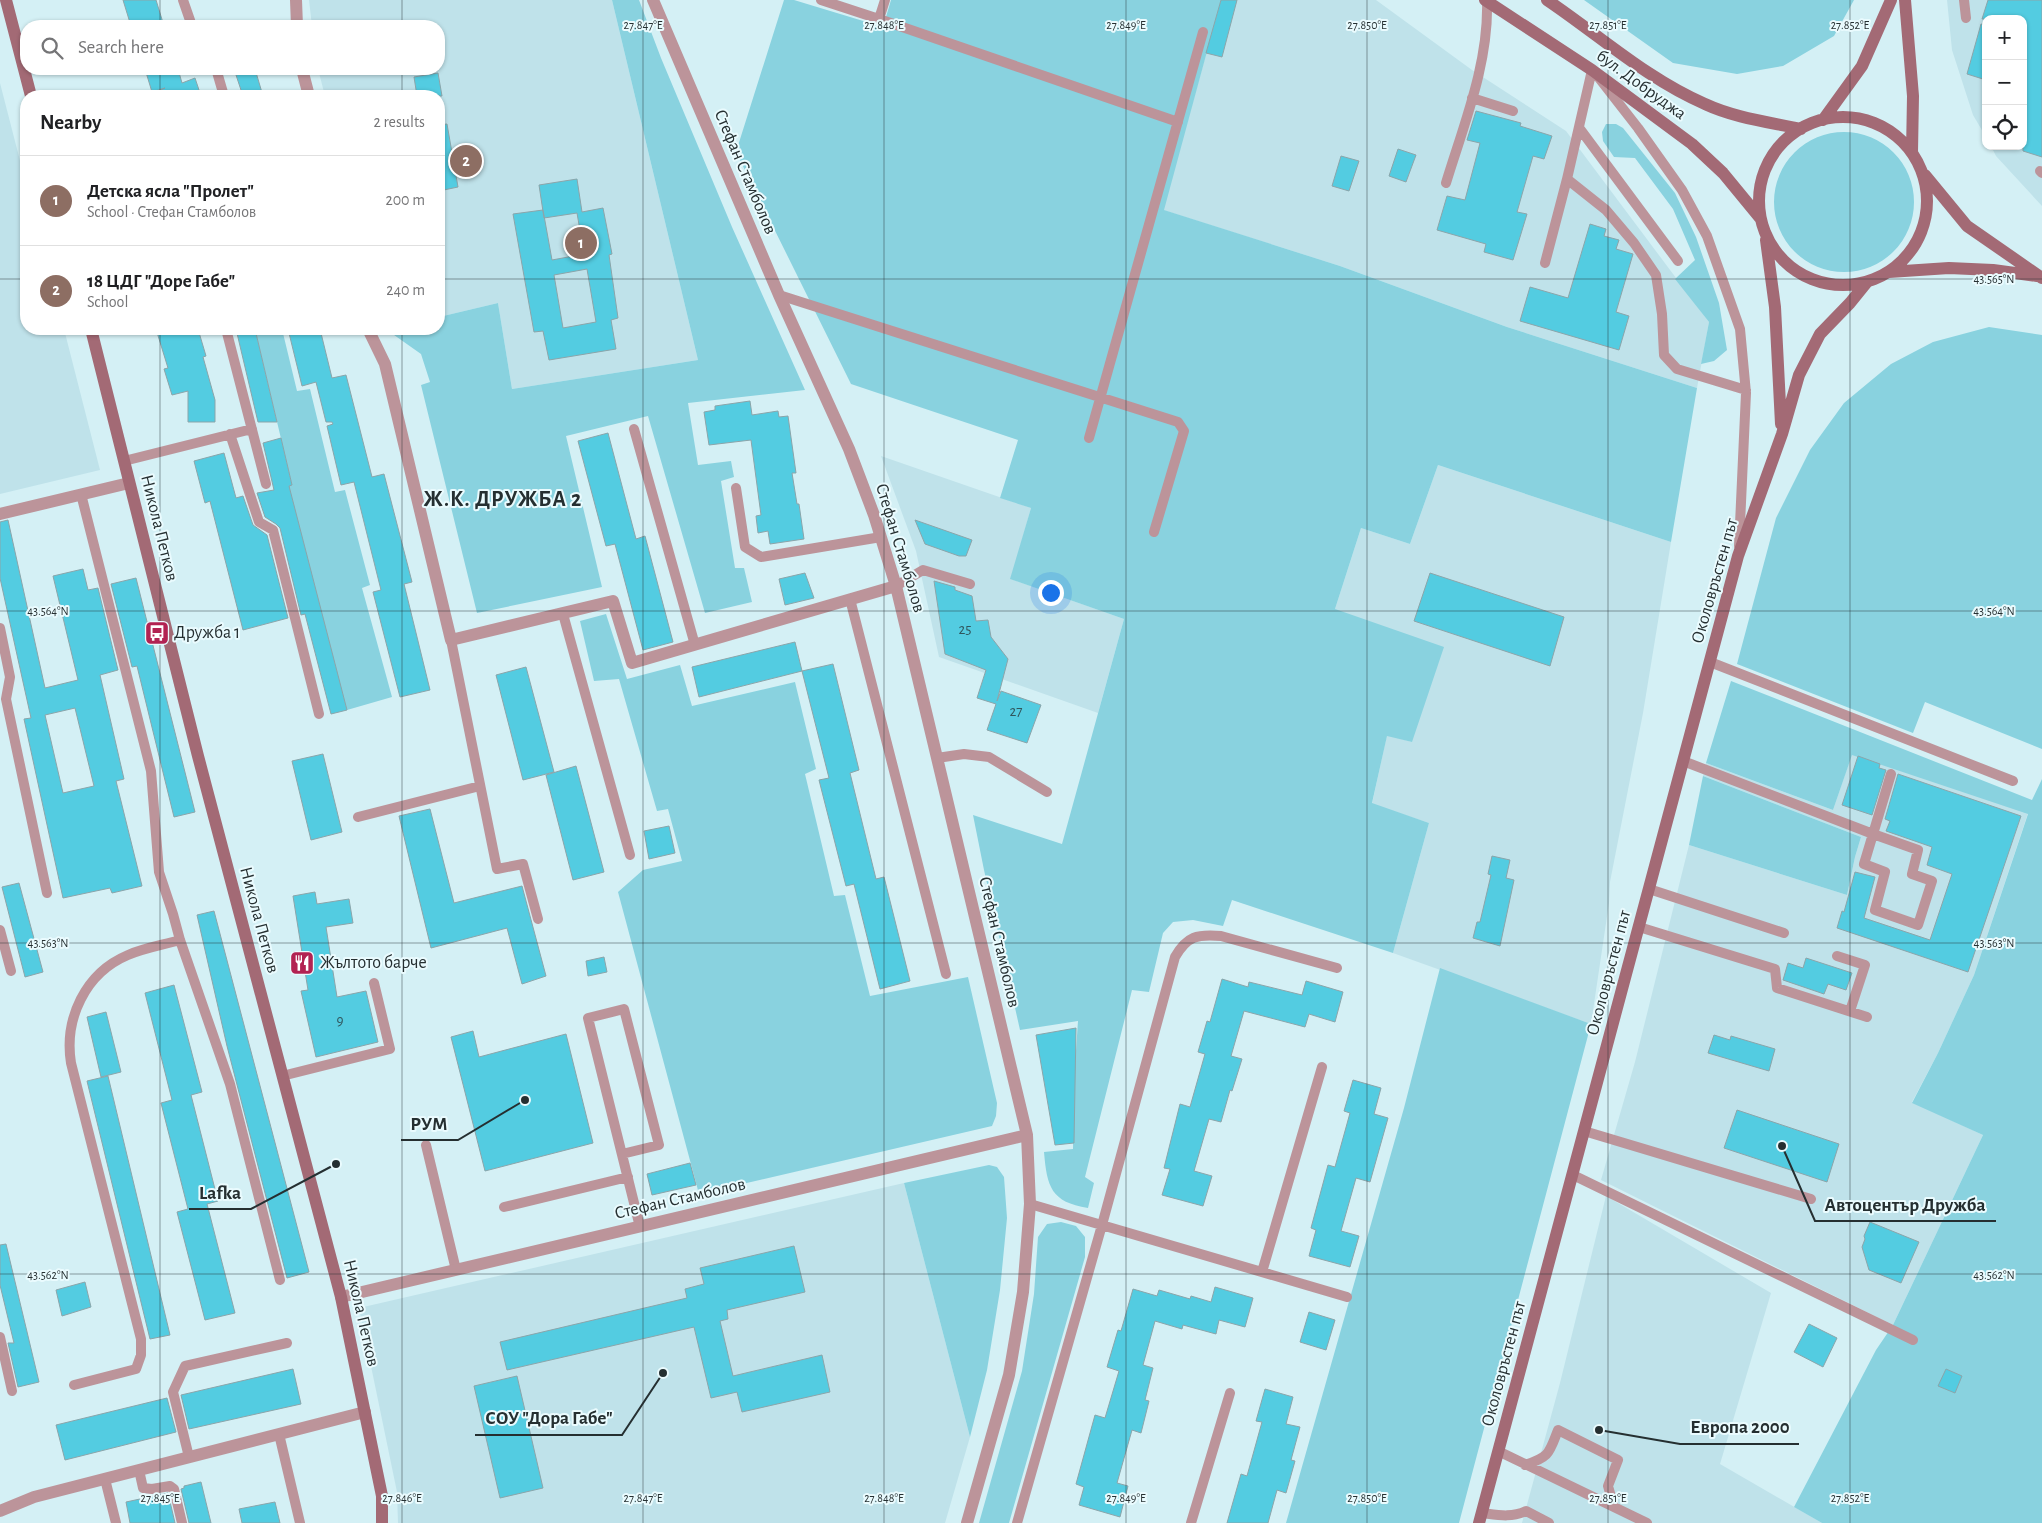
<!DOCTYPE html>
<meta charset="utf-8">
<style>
body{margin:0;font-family:"Alegreya Sans",sans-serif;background:#f2f2f2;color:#202124}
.controls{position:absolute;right:15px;top:15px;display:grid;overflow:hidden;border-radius:10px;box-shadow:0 1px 4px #0004}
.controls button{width:45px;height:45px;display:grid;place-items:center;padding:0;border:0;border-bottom:1px solid #e0e0e0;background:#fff;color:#202124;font:25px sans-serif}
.you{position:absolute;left:1050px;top:592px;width:18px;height:18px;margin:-12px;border:4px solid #fff;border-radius:50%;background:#1a73e8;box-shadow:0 0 0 8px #1a73e833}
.badge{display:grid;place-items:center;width:32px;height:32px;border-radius:50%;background:#b22252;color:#fff;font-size:16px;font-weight:700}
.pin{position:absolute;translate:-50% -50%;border:2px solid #fff;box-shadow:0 1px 5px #0006}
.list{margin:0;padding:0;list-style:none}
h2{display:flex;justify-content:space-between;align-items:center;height:65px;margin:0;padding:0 20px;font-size:21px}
h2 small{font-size:16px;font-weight:400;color:#757577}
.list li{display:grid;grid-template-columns:32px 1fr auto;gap:15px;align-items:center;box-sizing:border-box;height:90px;padding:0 20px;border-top:1px solid #e0e0e0}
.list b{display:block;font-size:19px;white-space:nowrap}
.list p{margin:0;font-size:16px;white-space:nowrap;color:#757577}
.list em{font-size:16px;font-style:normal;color:#757577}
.icon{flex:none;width:28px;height:28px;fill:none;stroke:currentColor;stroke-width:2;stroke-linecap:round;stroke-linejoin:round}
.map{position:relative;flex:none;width:2042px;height:1523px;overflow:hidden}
.search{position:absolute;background:#fff;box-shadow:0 1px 4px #0004;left:20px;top:20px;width:425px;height:55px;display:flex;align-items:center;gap:12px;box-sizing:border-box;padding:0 18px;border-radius:20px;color:#757577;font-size:19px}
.panel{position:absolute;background:#fff;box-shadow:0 1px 4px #0004;left:20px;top:90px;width:425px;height:245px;border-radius:20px}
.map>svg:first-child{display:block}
.built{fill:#bfe2ea}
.green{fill:#89d2df}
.building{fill:#53cce1;stroke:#8ba5aa;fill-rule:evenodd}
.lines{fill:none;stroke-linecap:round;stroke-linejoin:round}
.lane{stroke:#bc949a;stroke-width:10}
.street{stroke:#bc949a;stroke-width:12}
.secondary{stroke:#a36a75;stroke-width:12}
.ticks{fill:none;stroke:#252f31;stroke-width:1;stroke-opacity:0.45}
.labels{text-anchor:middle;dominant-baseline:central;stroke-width:4;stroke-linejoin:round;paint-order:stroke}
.number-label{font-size:15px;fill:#30565d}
.street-label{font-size:18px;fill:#252f31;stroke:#eafbfe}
.poi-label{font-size:18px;fill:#252f31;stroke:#eafbfe;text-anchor:start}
.district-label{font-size:22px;font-weight:bold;letter-spacing:1px;fill:#252f31;stroke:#eafbfe}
.ticks-label{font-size:12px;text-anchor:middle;fill:#252f31;stroke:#eafbfe;stroke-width:4;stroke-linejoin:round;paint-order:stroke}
.leader{fill:none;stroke:#252f31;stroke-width:2}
.callout-dot{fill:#252f31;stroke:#eafbfe;stroke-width:2}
.callout-label{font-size:19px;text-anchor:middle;font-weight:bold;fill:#252f31;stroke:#eafbfe;stroke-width:4;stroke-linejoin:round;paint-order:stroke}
</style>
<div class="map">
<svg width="2042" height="1523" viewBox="0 0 2042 1523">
<rect width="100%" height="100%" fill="#d4f0f5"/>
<path class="built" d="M309 0H612L698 360 512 389 498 303 439 317V96H325L318 69H439V26H312Z
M1221 0H1376L1472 70 1566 131 1709 322 1697 388 1507 327 1340 266 1163 210Z
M1947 0H2042V206L1996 156 1991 146H2023V19H1986V137L1973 115 1952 50Z
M0 83 26 184V329H64L100 470 0 494Z
M881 456 1031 508 1011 579 1124 619 1098 713 939 657 916 551Z
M1438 465 1671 542 1643 713 1610 882 1609 903 1591 1024 1393 953 1429 823 1372 804 1387 735 1412 742 1335 609 1361 528 1410 544Z
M1852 754 2028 813 1974 975 1938 1053 1912 1102 1983 1135 1893 1325 1601 1180 1635 1062 1689 845 1847 895 1855 857 1861 837 1703 776 1706 763 1833 810Z
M904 1183 970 1437 945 1523H398L397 1492 359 1308Z
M1606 1196 1771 1293 1720 1464 1822 1523H1522L1560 1383Z"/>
<path class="green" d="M612 0H639L661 58 732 227 805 390 688 403 698 465 731 461 734 477 721 481 735 568H744L752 602 705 613 648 416 566 436 602 587 477 613 421 385 430 382 421 354 387 330 439 329V317L498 303 512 389 698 360Z
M784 0H794L883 27 891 0H1221L1164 210 1340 266 1507 327 1697 388 1671 542 1438 465 1410 544 1361 528 1335 609 1444 647 1412 742 1387 736 1372 803 1429 823 1393 953 1232 900 1223 926 1193 920 1173 922 1163 933 1149 992 1132 990 1085 1177 1094 1183 1088 1208C1051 1202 1047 1187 1044 1152L1073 1149 1074 1080 1078 1021 1020 1030 984 870 973 815 1062 844 1124 619 1010 579 1031 508 1000 498 1018 440 851 384 736 152Z
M1584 0H1854L1834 36 1783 66 1737 74 1673 63Z
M1606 124H1616L1623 128 1675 193 1696 237 1719 303 1727 350 1714 361 1701 364 1709 322 1675 279 1695 260 1673 209 1635 158 1614 157 1603 141 1602 132Z
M1774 202a70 70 0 1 1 140 0a70 70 0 1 1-140 0Z
M1989 327 2042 335V749L1925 702 1913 733 1737 664 1776 518 1810 450 1844 403 1891 364 1933 342Z
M255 329H282L297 391 310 389 335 492 345 490 370 585 362 588 392 697 347 710 278 512 274 490 292 485Z
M606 614 627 679 680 665 692 706 795 682 816 769 805 774 834 896 845 895 870 996 968 977 997 1103 996 1116 992 1126 699 1194 618 892 643 870 682 861 668 809 657 811 619 679 594 681 580 621Z
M1731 681 2032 800 2042 779V1523H1822L1794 1507 1876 1350 1893 1325 1983 1135 1912 1103 1938 1053 1974 975 2028 814 1852 755 1833 810 1706 763Z
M1703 776 1861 837 1855 857 1847 895 1689 845Z
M1440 968 1591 1024 1459 1523H1286L1404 1108Z
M989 1165 997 1167 1004 1177 1007 1218 1000 1290 987 1370 970 1437 904 1183Z
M1061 1222 1076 1226 1085 1237V1257L1009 1523H979L1022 1371 1034 1294 1038 1237 1047 1224Z"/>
<path class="building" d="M123 0H156L164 26H131Z
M1221 0H1237L1222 57 1206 53Z
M1988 0H2042V157L2023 151V19H1982Z
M1981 24 1986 25V80L1967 74Z
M145 69H178L182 83 195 78 201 96H150V94L165 88 152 92Z
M234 69H255L263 96H243Z
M438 73 442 96H417L414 77Z
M1476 111 1521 123 1520 126 1552 136 1544 159 1533 156 1517 212 1527 214 1513 260 1484 252 1486 244 1437 230 1447 196 1465 200 1480 143 1467 140Z
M447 124 458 187 439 191V125Z
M1398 149 1416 155 1406 182 1389 176Z
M1341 156 1359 161 1349 191 1332 186Z
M577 179 582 212 603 208 612 254 609 255 618 318 611 320 616 349 549 360 543 331 534 332 513 214 543 210 552 260 584 254 577 213 544 218 539 185ZM587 269 596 322 563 328 554 275Z
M1590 224 1606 229 1604 236 1619 240 1616 249 1633 254 1616 312 1629 316 1619 350 1520 321 1530 287 1568 298Z
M156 329H198L206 356 203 357 215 400V422H188V391L172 395 164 369 168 368Z
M236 329H255L277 422H258Z
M288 329H320L332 378 346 375 372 477 384 474 412 582 404 584 430 690 400 697 373 592 381 590 354 482 341 485 327 426 333 424 332 422H326L316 382 302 386Z
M750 401 752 415 778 411 779 417 788 416 796 473H792L797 504H799L804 539 770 544 768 531 758 533 756 516 761 515 751 440 709 445 704 412 715 410V406Z
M608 433 636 539 645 536 673 642 643 650 615 544 606 546 578 441Z
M281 438 292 485 289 486 347 710 331 714 305 614 301 615 280 528 276 524 265 517 257 493 274 490 263 443Z
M224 453 236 498 243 496 253 525 267 535 288 618 243 630 210 501 205 503 194 461Z
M8 520 45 688 78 680 53 576 83 569 88 590 98 588 118 670 100 675 124 779 116 781 142 886 112 893 110 888 63 898 24 719 31 718 0 578V522ZM75 708 94 786 63 793 45 715Z
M915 520 972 540 966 556H959L925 544Z
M805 573 814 598 785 605 779 579Z
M1430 573 1564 617 1550 666 1414 621Z
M136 578 195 812 174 817 137 666 132 667 111 584Z
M934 581 955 587V590L972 596 976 621 988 620 991 637 1008 659 997 701 1001 691 1041 705 1027 743 987 730 996 704 977 698 986 670 945 654Z
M795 642 802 671 699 697 692 667Z
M833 664 859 770 850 773 876 879 884 877 910 981 880 989 854 884 846 886 819 780 829 778 802 671Z
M526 667 554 772 523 780 496 675Z
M323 754 342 832 311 840 292 761Z
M1858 756 1880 764 1879 768 1886 770 1872 815 1842 805Z
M576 766 604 872 573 880 546 775Z
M1898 774 2021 816 1968 972 1837 928 1842 911 1844 912 1855 872 1875 877 1864 918 1930 940 1952 874 1927 865 1932 847 1886 831 1890 821 1885 819Z
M430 809 454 903 522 886 546 976 522 984 507 928 431 948 399 816Z
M669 826 675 853 649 859 644 831Z
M1492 856 1510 860 1506 878 1514 880 1500 946 1473 938 1477 922H1480L1491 875 1488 874Z
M19 883 43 972 25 977 2 887Z
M315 892 317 904 349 899 353 923 326 927 337 997 366 991 378 1042 316 1057 301 991 308 990 293 896Z
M214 911 309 1272 287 1278 227 1046 197 915Z
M604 957 607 972 588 976 586 961Z
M1806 958 1852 973 1846 990 1828 984 1824 994 1783 980 1788 963 1803 968Z
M1222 979 1248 987 1249 982 1302 995 1306 981 1343 992 1335 1022 1309 1014 1305 1027 1244 1011 1231 1056 1242 1059 1232 1091 1230 1090 1221 1122 1209 1119 1194 1171 1212 1176 1203 1206 1162 1195 1170 1169 1164 1168 1180 1104 1190 1107 1205 1054 1198 1052 1207 1021 1210 1022Z
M174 985 202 1092 191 1095 218 1201 207 1204 235 1313 205 1320 177 1212 188 1209 161 1103 172 1100 145 993Z
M106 1012 121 1072 101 1077 87 1017Z
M1076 1028 1074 1143 1055 1145 1036 1035Z
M473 1031 479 1057 566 1034 593 1143 485 1171 451 1037Z
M1714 1035 1730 1040 1731 1036 1775 1049 1769 1071 1708 1053Z
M108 1076 170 1335 150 1339 87 1081Z
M1353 1080 1381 1088 1374 1114 1388 1118 1370 1182 1356 1178 1341 1231 1359 1236 1350 1267 1309 1256 1316 1230 1311 1228 1328 1165 1335 1167 1350 1113 1344 1111Z
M1737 1110 1839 1144 1827 1182 1724 1148Z
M690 1163 696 1185 652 1195 647 1174Z
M1870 1222 1919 1242 1901 1283 1869 1270 1862 1247 1865 1239 1864 1236Z
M6 1244 39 1382 18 1387 8 1343H14L0 1285V1245Z
M794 1246 805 1292 727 1310 728 1319 720 1321 733 1376 822 1355 830 1392 742 1412 737 1392 711 1398 694 1327 507 1370 500 1342 687 1298 685 1289 704 1284 700 1268Z
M85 1282 91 1307 62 1316 56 1290Z
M1215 1287 1253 1298 1245 1327 1219 1320 1216 1334 1183 1325 1182 1329 1155 1321 1143 1365 1153 1368 1145 1400 1149 1401 1141 1433 1132 1430 1117 1483 1128 1486 1120 1517 1079 1505 1084 1487 1076 1484 1095 1415 1105 1418 1119 1371 1107 1367 1118 1330 1121 1331 1133 1289 1157 1296 1159 1290 1190 1299 1191 1296 1211 1302Z
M1309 1312 1335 1320 1326 1350 1300 1342Z
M1809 1324 1837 1338 1823 1367 1794 1352Z
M293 1369 301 1404 189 1429 181 1395Z
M1946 1369 1962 1376 1955 1393 1938 1386Z
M517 1376 543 1488 500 1498 474 1386Z
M1265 1389 1293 1397 1286 1424 1300 1427 1291 1460 1295 1461 1286 1493 1277 1490 1268 1523H1227L1241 1474 1247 1476 1262 1422 1256 1421Z
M167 1398 176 1432 65 1460 56 1425Z
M201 1482 211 1523H189L181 1489 184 1488V1486Z
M168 1493 175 1523H130L126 1502Z
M275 1502 280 1523H242L239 1509Z"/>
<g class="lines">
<path class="lane" d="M183 0 192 26
M821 0 879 19
M885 0 879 19 1178 122
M1964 0 1966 18
M213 69 217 72 224 96
M1592 70 1567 179 1606 210 1634 243 1656 275 1662 314 1664 355 1677 369 1746 390
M1599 78 1638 128 1682 190 1707 236 1740 329 1746 393 1739 546
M1472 98 1513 111
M1580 129 1678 261
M2040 171 2042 173
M1446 183C1464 124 1489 63 1487 1
M1545 263 1567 179
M779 295 1178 422 1184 431 1154 532
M226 329 266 484
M634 429 695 645
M230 434 259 522 273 530 319 714
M1089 438 1203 32
M124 461 252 429
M736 488 745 547 761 557 881 537
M81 494 151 771 159 872 173 914 180 940 230 1084 280 1280
M896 586 923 570 970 584
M850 599 946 974
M563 614 630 855
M0 628 10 677 6 699 47 893
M451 640 497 869 523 864 538 919
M1710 662 2013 781
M937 758 964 754 989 757 1047 792
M1683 761 1873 834 1891 774
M358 817 480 786
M1873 834 1918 850 1912 874 1932 881 1918 925 1875 910 1885 872 1864 864Z
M1649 889 1784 933
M1639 927 1775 969 1777 988 1867 1017
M0 930 11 971
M1837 956 1865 965 1850 1011
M282 1076 390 1049 374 983
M1584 1131 1811 1199
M426 1145 456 1270
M622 1154 659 1145 624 1009 588 1018 640 1227
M1573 1175 1913 1340
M1030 1204 1347 1297
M504 1207 628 1177
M1262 1272 1322 1067
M0 1337 12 1391
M74 1385 136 1369 141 1355V1339L71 1063C64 1019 85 973 128 955 144 948 163 945 180 940
M279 1434 300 1523
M1498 1451 1647 1523
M189 1457 173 1392 185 1366 287 1343
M1525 1465C1550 1457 1549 1453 1558 1430L1618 1460 1608 1486 1614 1507
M139 1470 143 1488 152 1489 170 1486 174 1489 182 1523
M105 1479 116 1523
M1482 1513C1498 1515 1511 1518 1526 1511L1549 1523
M1017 1523 1102 1225 1175 957C1187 936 1197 934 1221 936L1337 968
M1191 1523 1230 1393"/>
<path class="street" d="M296 0 297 26
M653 0 779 295 849 449 874 515 896 586 1027 1135 1030 1204 1023 1292 1009 1375 967 1523
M302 69 309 96
M368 329 385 364 451 640 613 601 632 663 896 586
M0 514 129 483
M341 1297 1027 1135
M0 1511 34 1497 365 1412"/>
<path class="secondary" d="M6 0 31 96
M1485 0 1592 70 1692 144 1723 173 1760 218
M1547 0C1599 35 1647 79 1705 104 1735 118 1769 122 1801 129
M1905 0 1913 96 1912 152
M1759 201a84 84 0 1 1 168 0a84 84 0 1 1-168 0Z
M1823 120 1862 66 1891 0
M1925 175 1967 226 2042 278
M1766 240 1775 307 1781 424
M1889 272 1949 268 1993 270 2037 276
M91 329 198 756 341 1297 382 1496V1523
M1479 1523 1738 556 1782 434 1799 375 1820 334 1850 303 1867 282"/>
</g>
<path class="ticks" d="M160 0V26M402 0V26M643 0V1523M884 0V1523M1126 0V1523M1367 0V1523M1608 0V1523M1850 0V1523M160 69V96M402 69V96M0 279H26M439 279H2042M160 329V1523M402 329V1523M0 611H2042M0 943H2042M0 1274H2042"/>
<defs>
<symbol id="bus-square" viewBox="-11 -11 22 22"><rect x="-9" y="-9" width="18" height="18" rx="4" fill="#b22252" stroke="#eafbfe"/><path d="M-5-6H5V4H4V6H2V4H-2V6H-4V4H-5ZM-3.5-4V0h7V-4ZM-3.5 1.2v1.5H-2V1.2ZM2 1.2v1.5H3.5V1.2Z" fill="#fff"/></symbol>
<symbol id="restaurant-square" viewBox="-11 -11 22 22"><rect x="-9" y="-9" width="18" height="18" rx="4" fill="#b22252" stroke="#eafbfe"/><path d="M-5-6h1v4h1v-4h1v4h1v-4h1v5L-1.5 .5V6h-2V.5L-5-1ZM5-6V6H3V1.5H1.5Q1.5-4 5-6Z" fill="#fff"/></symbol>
</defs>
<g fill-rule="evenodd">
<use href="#bus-square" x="143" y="619" width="28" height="28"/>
<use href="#restaurant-square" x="288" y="949" width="28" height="28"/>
</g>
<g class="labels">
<g class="number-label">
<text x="965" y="629">25</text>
<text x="1016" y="711">27</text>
<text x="340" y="1020">9</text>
</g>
<g class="street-label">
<text transform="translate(1641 85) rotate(36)">бул. Добруджа</text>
<text transform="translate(745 172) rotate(67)">Стефан Стамболов</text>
<text transform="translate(159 528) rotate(76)">Никола Петков</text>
<text transform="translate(900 548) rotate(73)">Стефан Стамболов</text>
<text transform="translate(1715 581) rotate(-74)">Околовръстен път</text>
<text transform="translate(259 920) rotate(75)">Никола Петков</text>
<text transform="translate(999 942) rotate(77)">Стефан Стамболов</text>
<text transform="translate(1609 973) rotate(-75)">Околовръстен път</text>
<text transform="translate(680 1199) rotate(-13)">Стефан Стамболов</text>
<text transform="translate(361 1313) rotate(77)">Никола Петков</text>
<text transform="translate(1504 1364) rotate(-75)">Околовръстен път</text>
</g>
<g class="poi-label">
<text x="174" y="633">Дружба 1</text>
<text x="320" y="963">Жълтото барче</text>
</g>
<g class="district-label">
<text x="503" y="499">Ж.К. ДРУЖБА 2</text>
</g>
</g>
<g class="ticks-label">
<text x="643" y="29">27.847°E</text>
<text x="884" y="29">27.848°E</text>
<text x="1126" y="29">27.849°E</text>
<text x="1367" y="29">27.850°E</text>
<text x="1608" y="29">27.851°E</text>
<text x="1850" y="29">27.852°E</text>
<text x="1994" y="283">43.565°N</text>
<text x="48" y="615">43.564°N</text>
<text x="1994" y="615">43.564°N</text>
<text x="48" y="947">43.563°N</text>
<text x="1994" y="947">43.563°N</text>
<text x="48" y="1279">43.562°N</text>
<text x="1994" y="1279">43.562°N</text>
<text x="160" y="1502">27.845°E</text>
<text x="402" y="1502">27.846°E</text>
<text x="643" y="1502">27.847°E</text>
<text x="884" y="1502">27.848°E</text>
<text x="1126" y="1502">27.849°E</text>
<text x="1367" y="1502">27.850°E</text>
<text x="1608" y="1502">27.851°E</text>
<text x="1850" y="1502">27.852°E</text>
</g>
<path class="leader" d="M525 1100L458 1140H401M336 1164L251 1209H189M1782 1146L1815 1221H1996M663 1373L622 1435H475M1599 1430L1680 1444H1799"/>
<g class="callout-dot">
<circle cx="525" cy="1100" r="5"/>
<circle cx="336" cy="1164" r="5"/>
<circle cx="1782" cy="1146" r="5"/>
<circle cx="663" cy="1373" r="5"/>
<circle cx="1599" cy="1430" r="5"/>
</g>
<g class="callout-label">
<text x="429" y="1130">РУМ</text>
<text x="220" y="1199">Lafka</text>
<text x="1905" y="1211">Автоцентър Дружба</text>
<text x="549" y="1424">СОУ "Дора Габе"</text>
<text x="1740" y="1433">Европа 2000</text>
</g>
</svg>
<div class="controls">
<button>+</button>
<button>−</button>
<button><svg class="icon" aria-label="locate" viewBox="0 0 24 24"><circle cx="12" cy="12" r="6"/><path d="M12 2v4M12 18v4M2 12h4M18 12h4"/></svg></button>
</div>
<div class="you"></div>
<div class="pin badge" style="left:581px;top:243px;background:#8d6e63">1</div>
<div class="pin badge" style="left:466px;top:161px;background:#8d6e63">2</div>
<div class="search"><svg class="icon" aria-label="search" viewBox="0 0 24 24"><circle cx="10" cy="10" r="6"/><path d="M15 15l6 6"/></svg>Search here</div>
<section class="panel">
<h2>Nearby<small>2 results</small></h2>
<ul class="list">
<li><span class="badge" style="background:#8d6e63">1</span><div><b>Детска ясла &quot;Пролет&quot;</b><p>School · Стефан Стамболов</p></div><em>200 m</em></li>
<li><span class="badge" style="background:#8d6e63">2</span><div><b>18 ЦДГ &quot;Доре Габе&quot;</b><p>School</p></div><em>240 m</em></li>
</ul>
</section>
</div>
